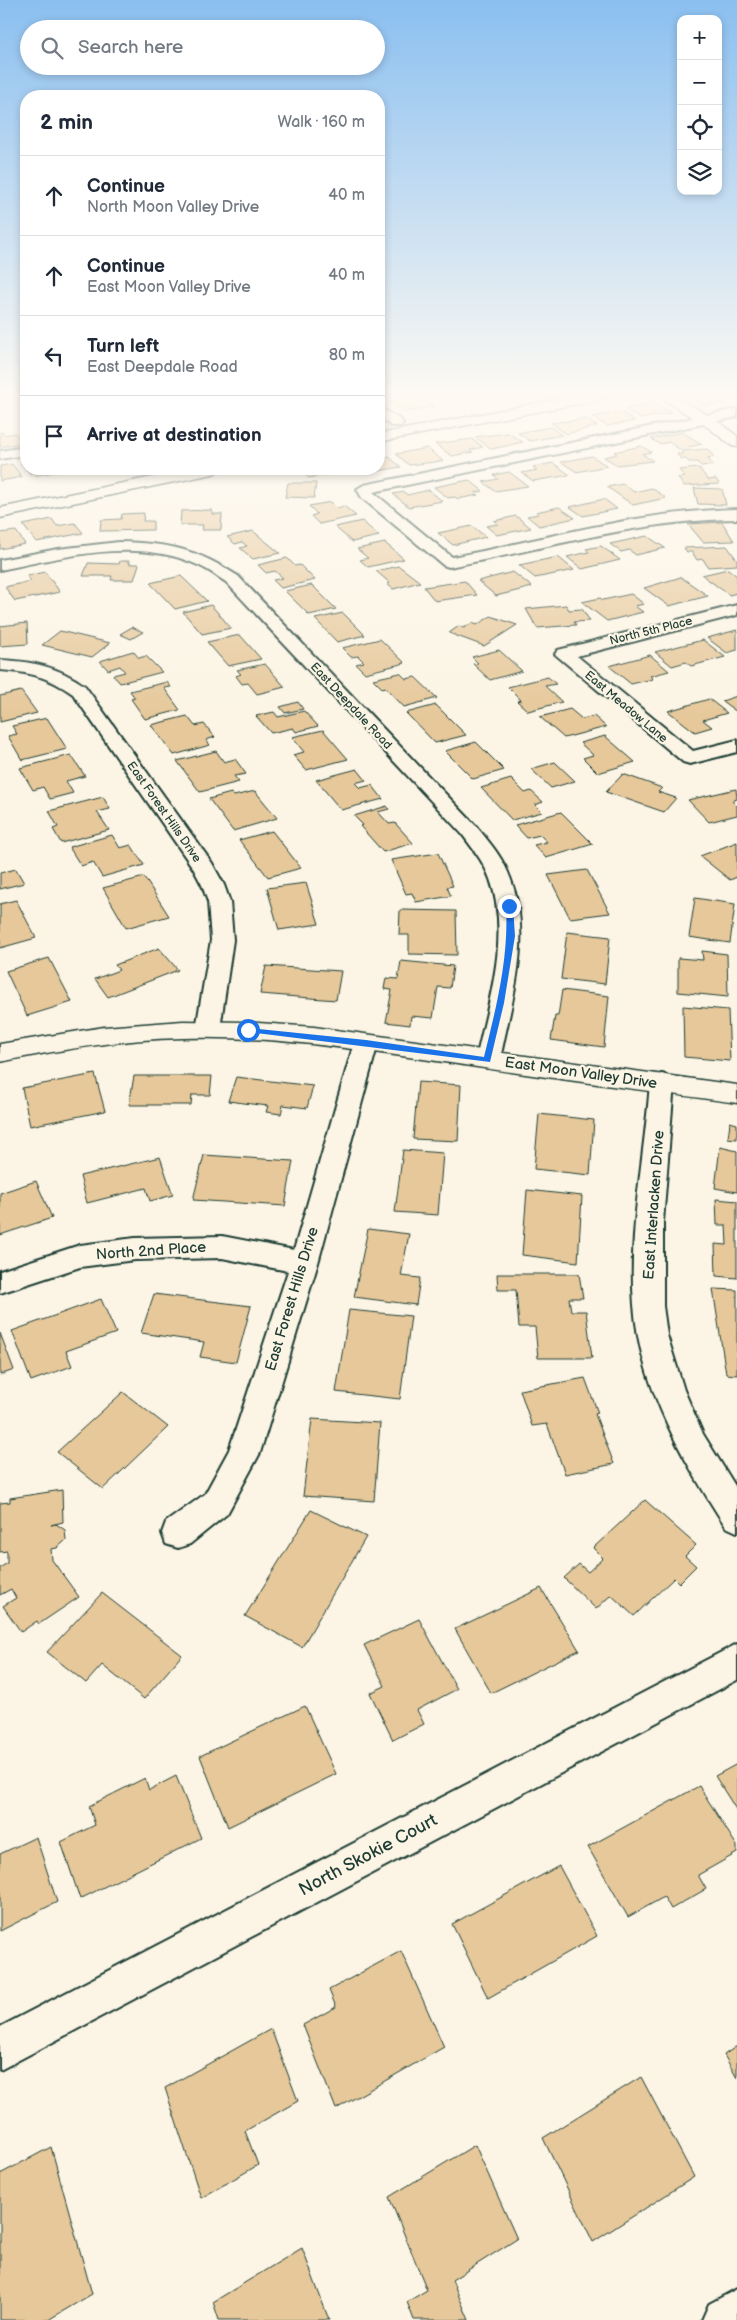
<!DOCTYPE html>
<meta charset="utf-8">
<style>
body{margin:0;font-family:"Balsamiq Sans",sans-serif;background:#f6f6f7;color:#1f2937}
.controls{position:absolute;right:15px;top:15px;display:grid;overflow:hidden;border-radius:10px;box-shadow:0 2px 8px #0003}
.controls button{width:45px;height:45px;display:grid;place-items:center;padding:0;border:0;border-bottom:1px solid #e0e1e3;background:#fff;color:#1f2937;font:25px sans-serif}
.stop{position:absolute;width:15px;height:15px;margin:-11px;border:4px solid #1a73e8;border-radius:50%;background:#fff}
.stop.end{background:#1a73e8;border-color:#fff;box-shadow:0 1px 5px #0008}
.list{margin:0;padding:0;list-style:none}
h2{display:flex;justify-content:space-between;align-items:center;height:65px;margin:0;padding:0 20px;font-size:21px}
h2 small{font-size:16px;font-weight:400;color:#747a83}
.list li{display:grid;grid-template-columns:32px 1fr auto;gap:15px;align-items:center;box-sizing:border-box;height:80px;padding:0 20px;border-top:1px solid #e0e1e3}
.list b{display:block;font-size:19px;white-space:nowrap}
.list p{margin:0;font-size:16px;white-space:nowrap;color:#747a83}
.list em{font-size:16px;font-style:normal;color:#747a83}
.icon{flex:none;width:28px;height:28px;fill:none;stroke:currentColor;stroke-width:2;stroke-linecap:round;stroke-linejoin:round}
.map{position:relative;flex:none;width:737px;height:2320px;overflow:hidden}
.search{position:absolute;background:#fff;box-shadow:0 2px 8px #0003;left:20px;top:20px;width:365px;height:55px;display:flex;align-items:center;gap:12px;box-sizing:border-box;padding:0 18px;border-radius:28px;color:#747a83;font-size:19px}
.panel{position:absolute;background:#fff;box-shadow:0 2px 8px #0003;left:20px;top:90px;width:365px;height:385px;border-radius:20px}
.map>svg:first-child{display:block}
.building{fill:#e6c89a;stroke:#1f3d34}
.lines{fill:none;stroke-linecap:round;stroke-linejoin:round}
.minor-casing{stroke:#1f3d34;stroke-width:4}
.tertiary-casing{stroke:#1f3d34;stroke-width:3}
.primary-casing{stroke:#1f3d34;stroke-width:3}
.minor{fill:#fcf5e5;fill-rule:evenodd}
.tertiary{fill:#fcf5e5;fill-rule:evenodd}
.primary{fill:#fcf5e5;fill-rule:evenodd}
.route{fill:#1a73e8}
.labels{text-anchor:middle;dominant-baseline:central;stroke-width:4.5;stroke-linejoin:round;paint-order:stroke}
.far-street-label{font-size:12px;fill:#1f3d34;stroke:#fcf5e5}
.street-label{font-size:15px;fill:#1f3d34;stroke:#fcf5e5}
.near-street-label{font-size:18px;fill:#1f3d34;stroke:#fcf5e5}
</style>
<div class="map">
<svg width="737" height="2320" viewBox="0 0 737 2320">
<rect width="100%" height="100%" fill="#fcf5e5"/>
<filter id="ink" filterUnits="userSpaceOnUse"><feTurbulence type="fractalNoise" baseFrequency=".02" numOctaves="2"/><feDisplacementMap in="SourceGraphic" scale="10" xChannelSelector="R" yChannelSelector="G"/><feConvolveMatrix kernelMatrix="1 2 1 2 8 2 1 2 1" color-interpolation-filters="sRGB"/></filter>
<g filter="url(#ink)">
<path class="building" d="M382 394H417L434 407 404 412Z
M705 394H725L735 400 705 406 690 398Z
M655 403 671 413 640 419 625 409Z
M620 412 635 421 607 426 592 417Z
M586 419 597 426 567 434 551 423Z
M550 427 562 435 530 441 518 433Z
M2 432 4 435 15 433 23 443 0 447V433Z
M682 432 702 444 679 449 669 442 660 444 651 439Z
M508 433 523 442 492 449 475 437Z
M472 439 483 447 470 450 473 452 452 456 435 444Z
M641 446 651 452 642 454 653 461 617 465 604 457 617 454 614 452Z
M427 448 443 461 409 465 396 454Z
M707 449 714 457 707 458 714 465 701 466 697 462H689L686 459H681L677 454H684L681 451Z
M592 456 607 466 577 472 561 462Z
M389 457 401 467 366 473 360 469H379V459Z
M26 462V469L67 470 32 476 21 463Z
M553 463 570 475 533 481 522 473 537 470 533 467Z
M12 464 22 477 0 481V466Z
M699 468 708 480 716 479 719 484 684 486 678 478 685 477 679 470Z
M299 469H342L345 471 309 478Z
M509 472 528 486 495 491 483 482 498 479 494 475Z
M469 480 483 491 475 493 478 495 458 499 455 497 448 498 434 487Z
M288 483H316L314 498 285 497Z
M623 484 634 492 652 488 666 498 633 505 607 487Z
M694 488 722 489 726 505 698 504Z
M429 490 442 501 409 507 393 494 404 492 407 495Z
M604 499 617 509 583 516 570 507Z
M331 502 337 508 344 506 356 516 319 524 311 516 317 514 309 506Z
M559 507 575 518 539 526 527 516 539 514 536 512Z
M212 510V514H222L221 530H202L203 525H180L181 511Z
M144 513 143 521H153V530L100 531 101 520 121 519 122 514Z
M516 516 531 528 497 535 486 526 498 524 494 521Z
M52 519 57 526 75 523 83 533 36 542 23 525Z
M362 521 379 536 352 542 335 527Z
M722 522 734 541 703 542 688 524Z
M472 526 486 537 453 545 438 533Z
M16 531 25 544 0 549V533Z
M253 531 280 553 253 559 240 548 247 546 242 542 235 544 227 537Z
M647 536 665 548 636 555 629 550 621 552 610 544Z
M385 543 404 559 368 567 360 560 368 558 357 549Z
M601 546 620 560 582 569 567 557 589 552 586 549Z
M727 546 737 560V565L708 567 703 559 697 560 692 552H687L684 548Z
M558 557 574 570 535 578 519 565Z
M287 558 295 566 300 565 315 580 281 588 273 580 283 578 275 571 266 573 258 565Z
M120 561H130L129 564H139L134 580H111L112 576H83L88 563 119 564Z
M399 566 420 582 393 589 387 584 390 583 376 571Z
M728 569 737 576V593L729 595 702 575Z
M45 572 60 592 15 601 5 587 31 581 27 576Z
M513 572 532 587 496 596 478 581Z
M181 576 207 601 175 609 150 583Z
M681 577 708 596 669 606 644 588Z
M465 581 477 595 435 601 424 587Z
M312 585 336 609 309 615 285 591Z
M631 594 644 604 635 606 643 612 607 621 582 602 600 598 603 600Z
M211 605 231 628 202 634 183 612Z
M566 605 569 610 582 609 590 621 574 622 576 625 537 628 526 609Z
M343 613 365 635 337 642 315 619Z
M491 616 517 625 484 646 449 633 459 626 464 628 472 623 477 625Z
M27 623 28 644 0 646V626Z
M132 627 143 632 131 639 120 634Z
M737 630V650L727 653 707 638Z
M60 631 110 643 92 657 42 645Z
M240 635 261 659 228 666 207 642Z
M380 639 405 663 365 673 356 664 364 662 358 656 351 657 342 648Z
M703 640 725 657 691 666 686 662 672 666 655 652Z
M499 650 522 671 490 680 473 664 478 663 472 657Z
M133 651 139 658 146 656 162 672 120 683 113 675 125 672 120 666 108 670 100 661Z
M650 655 669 671 650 676 653 679 631 684 609 666Z
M265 664 285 687 257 694 248 683 242 684 236 676 241 674 237 670Z
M400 673 406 679 415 677 437 698 404 707 385 687 382 688 373 679Z
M548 677 556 684 545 686 562 702 528 711 517 701 521 700 508 687Z
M167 682 171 687 164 688 180 710 145 719 131 699 135 698 130 691Z
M21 691 37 713 0 722V696Z
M737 696V712L722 701Z
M709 699 727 713 703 720 712 727 695 732 668 711Z
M298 702 303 709 285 713 280 707Z
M436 705 466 735 435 743 406 713Z
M570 709 582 719 594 716 606 727 564 738 540 717Z
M304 711 318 726 296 732 293 728 271 733 256 716 274 712 278 717Z
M187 716 195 726 204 724 215 737 206 740 210 745 174 755 151 725Z
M47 718 67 749 22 760 8 736 17 734 12 726Z
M323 730 348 759 306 770 293 755 304 752 292 737Z
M605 736 635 762 598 773 583 758 593 755 580 743Z
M476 742 504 770 473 779 445 751Z
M216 751 224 762 235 759 246 774 234 776 239 782 200 792 177 761Z
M71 755 85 776 66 781 73 793 50 799 43 787 33 790 20 768Z
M555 762 575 781 551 788 531 769Z
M357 769 366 780 355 783 360 788 372 785 383 799 341 810 316 780Z
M623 774 662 788 658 792 676 798 664 812 606 792Z
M511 779 525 793 531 791 543 802 535 805 542 812 512 820 481 788Z
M736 789 737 799 732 801 737 806V815L709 822 688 800Z
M255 791 277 818 233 831 209 799 231 793 234 796Z
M103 797 110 809 97 812 109 830 61 843 53 829 58 827 49 811Z
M387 806 389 809 378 812 389 824 395 823 413 843 383 852 360 826 363 825 354 816Z
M561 812 593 844 546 858 534 845 547 842 540 835 527 838 515 825Z
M272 831 301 868 268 877 239 840Z
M112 835 120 848 131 845 144 865 102 877 93 862 81 866 69 847Z
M737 842V877L730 880 700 856Z
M438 853 453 886 447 887 451 896 416 902 412 893 406 894 391 860Z
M16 869 24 883 0 889V873Z
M587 870 610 913 570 918 548 875Z
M144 877 169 916 126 928 103 888Z
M306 883 319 924 279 930 267 888Z
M695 898 735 904 730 943 689 937Z
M16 900 36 938 0 948V904Z
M400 910 456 911 457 955 409 954V935H399Z
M567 932 610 937 605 984 561 979Z
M159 948 178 970 108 997 95 979 119 970 115 965Z
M702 951 727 954 728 997 678 992V958L703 960Z
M49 958 72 1002 27 1016 6 971Z
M401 961 453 966 450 988 438 987 433 1018 411 1016 410 1025 386 1022 392 990 384 989 386 978 398 979Z
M266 966 341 971 336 1000 260 994Z
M562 990 609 996 604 1047 551 1040 555 1016H558Z
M683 1006 728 1010 730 1061 684 1057Z
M95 1074 105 1111 30 1126 22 1088Z
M134 1076H212L210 1095H192L191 1105H129Z
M236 1077 313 1086 307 1108 283 1105 281 1114 266 1112 268 1106 228 1101Z
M418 1082 461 1085 458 1141 413 1139Z
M539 1114 594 1120 590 1175 534 1169Z
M730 1122 737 1124V1139L728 1138Z
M720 1147 737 1151V1192L715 1188Z
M403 1150 443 1153 438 1215 395 1212Z
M204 1155 293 1161 285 1206 193 1200Z
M160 1157 173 1195 150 1201 146 1188 87 1203 80 1176Z
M36 1181 52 1218 0 1235V1193Z
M527 1190 582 1196 578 1262 522 1255Z
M716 1199 737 1201V1278L716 1276 715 1244 727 1245 726 1225H717Z
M368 1229 409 1234 401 1276 420 1278 416 1305 354 1297Z
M497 1274H579L583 1298H569L571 1311H586L592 1358H538L535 1327H519L516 1290H498Z
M713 1289 737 1290V1375L726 1374Z
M154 1294 251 1306 236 1362 200 1357 204 1342 141 1333Z
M101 1299 116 1333 66 1351 72 1366 31 1381 12 1331Z
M349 1310 411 1316 400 1399 336 1392Z
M0 1333 14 1370 0 1375Z
M585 1378 598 1413 595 1414 614 1464 565 1474 547 1424 532 1426 520 1390Z
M123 1392 168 1427 103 1489 57 1452Z
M312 1419 380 1423 374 1501 303 1496Z
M62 1490 63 1522 51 1525 56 1524 65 1530 66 1540 57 1548 51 1549 52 1560 79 1597 39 1624 37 1621 21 1632 3 1606 16 1598 11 1589 0 1595V1568L7 1563V1551L0 1552V1503L10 1502V1498Z
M645 1500 696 1545 685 1556 696 1566 679 1583 674 1578 634 1616 611 1595 596 1609 564 1578 579 1564 588 1572 603 1558 593 1548Z
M311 1510 366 1537 302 1647 245 1616Z
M541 1588 579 1650 491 1693 455 1629Z
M102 1593 182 1655 144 1699 102 1665 86 1683 47 1652Z
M419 1619 457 1689 417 1710 424 1724 393 1740 370 1693 385 1686 364 1645Z
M305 1706 336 1774 228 1827 200 1756Z
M737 1764V1811L715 1776Z
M176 1776 201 1838 80 1899 61 1842 95 1825 89 1806 145 1778 149 1790Z
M699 1786 737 1846V1853L698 1875 706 1889 671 1909 664 1897 628 1917 588 1847Z
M36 1837 57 1902 0 1931V1854Z
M559 1866 597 1936 488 1998 452 1924Z
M401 1951 444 2047 336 2109 303 2025 336 2007 329 1990Z
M271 2029 298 2101 245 2131 258 2165 201 2198 165 2088Z
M737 2046V2078L724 2055Z
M641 2077 694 2177 593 2242 543 2138Z
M475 2145 517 2239 452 2280 469 2320H414L407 2302 427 2290 389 2197Z
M51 2147 92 2294 48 2320H0V2174Z
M302 2248 329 2320H219L213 2302Z"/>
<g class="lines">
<defs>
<path id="minor" d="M541 394H554L555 395 548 399Z
M379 407 401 420 403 423 401 426H391L379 417Z
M737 409V417L373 492 452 557C547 539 639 511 737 509V519C638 520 545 549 449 567L443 565 362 498 357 489 364 485Z
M26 447V455L0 459V451Z
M119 542C168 543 196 549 238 576L476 826C490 843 504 859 511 880 533 938 511 1002 500 1060L497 1066 488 1068 479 1066 476 1060C488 1002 511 938 490 879 484 862 473 849 462 834L226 582C218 577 209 570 200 566 139 536 63 557 0 570V560L58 549Z
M737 605V615L577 656 693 751 737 740V752L690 764 683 762 555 654 558 650Z
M0 660C32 661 59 667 85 686L212 863 224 885 230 902 233 940 220 1029 216 1035 208 1037 200 1035 196 1029 211 940 208 902 202 885 193 868 73 694C49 677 29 672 0 670Z
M366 1035 375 1037 378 1043 318 1263 260 1453 227 1514 190 1544 178 1548 166 1544 162 1533 166 1522 205 1494 229 1450 288 1271 222 1258 135 1260 80 1267 0 1293V1271L80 1245 135 1238 222 1236 294 1250 354 1043 357 1037Z
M662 1074 671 1077 674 1083 663 1222V1306L667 1335 684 1390 703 1434 737 1489V1532L726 1527C688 1468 651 1405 638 1336 623 1253 644 1166 650 1083L653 1077Z
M737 1644V1680L0 2070V2027Z
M737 2289V2320H702L709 2304Z"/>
<path id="tertiary" d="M655 394H672L719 422 737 436V447L732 446 709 428Z
M183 1021 244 1022 314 1027 737 1085V1103C646 1090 555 1079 464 1065 371 1052 277 1035 183 1038 121 1039 60 1050 0 1062V1044L104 1027Z"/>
<path id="primary" d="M585 394H616L609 398 379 442V434Z
M192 469H221L213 474 0 518V508Z"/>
</defs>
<use href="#minor" class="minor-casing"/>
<use href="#tertiary" class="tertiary-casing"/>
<use href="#primary" class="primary-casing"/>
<use href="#minor" class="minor"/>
<use href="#tertiary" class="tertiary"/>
<use href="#primary" class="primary"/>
</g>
</g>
<linearGradient id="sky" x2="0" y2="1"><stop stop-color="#8abff0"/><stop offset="0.55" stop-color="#fefaf3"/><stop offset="1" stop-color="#fefaf3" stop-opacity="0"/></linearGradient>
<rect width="737" height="719" fill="url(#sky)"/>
<path class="route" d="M509 904 513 906 515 936 504 1003 490 1062 248 1032 244 1030 248 1028 366 1040 484 1057C496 1008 509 958 506 906Z"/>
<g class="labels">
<g class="far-street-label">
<text transform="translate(651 631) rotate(-14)">North 5th Place</text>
<text transform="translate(351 706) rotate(47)">East Deepdale Road</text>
<text transform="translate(626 707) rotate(40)">East Meadow Lane</text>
<text transform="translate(164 812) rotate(55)">East Forest Hills Drive</text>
</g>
<g class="street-label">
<text transform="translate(581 1073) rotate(8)">East Moon Valley Drive</text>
<text transform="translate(654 1205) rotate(-86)">East Interlacken Drive</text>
<text transform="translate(151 1251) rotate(-4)">North 2nd Place</text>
<text transform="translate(292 1299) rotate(-73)">East Forest Hills Drive</text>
</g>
<g class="near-street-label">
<text transform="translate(368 1855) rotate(-28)">North Skokie Court</text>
</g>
</g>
</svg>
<div class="controls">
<button>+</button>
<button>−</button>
<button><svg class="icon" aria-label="locate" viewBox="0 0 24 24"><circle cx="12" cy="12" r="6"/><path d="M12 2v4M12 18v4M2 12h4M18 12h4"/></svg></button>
<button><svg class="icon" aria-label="layers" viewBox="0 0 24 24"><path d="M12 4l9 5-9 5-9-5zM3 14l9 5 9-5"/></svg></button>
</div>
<div class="stop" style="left:248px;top:1030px"></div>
<div class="stop end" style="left:509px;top:906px"></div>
<div class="search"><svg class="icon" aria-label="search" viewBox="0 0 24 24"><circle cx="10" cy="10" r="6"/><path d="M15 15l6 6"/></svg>Search here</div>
<section class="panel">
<h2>2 min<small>Walk · 160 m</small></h2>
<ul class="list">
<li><svg class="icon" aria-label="ahead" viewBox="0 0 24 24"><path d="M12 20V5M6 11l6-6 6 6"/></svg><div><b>Continue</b><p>North Moon Valley Drive</p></div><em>40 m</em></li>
<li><svg class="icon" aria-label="ahead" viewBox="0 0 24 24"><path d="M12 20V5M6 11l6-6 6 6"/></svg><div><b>Continue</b><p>East Moon Valley Drive</p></div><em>40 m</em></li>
<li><svg class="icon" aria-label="left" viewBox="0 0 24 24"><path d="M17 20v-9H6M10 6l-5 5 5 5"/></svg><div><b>Turn left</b><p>East Deepdale Road</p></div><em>80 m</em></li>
<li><svg class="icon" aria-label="arrive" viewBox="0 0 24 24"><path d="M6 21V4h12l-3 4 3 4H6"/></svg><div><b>Arrive at destination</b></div></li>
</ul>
</section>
</div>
